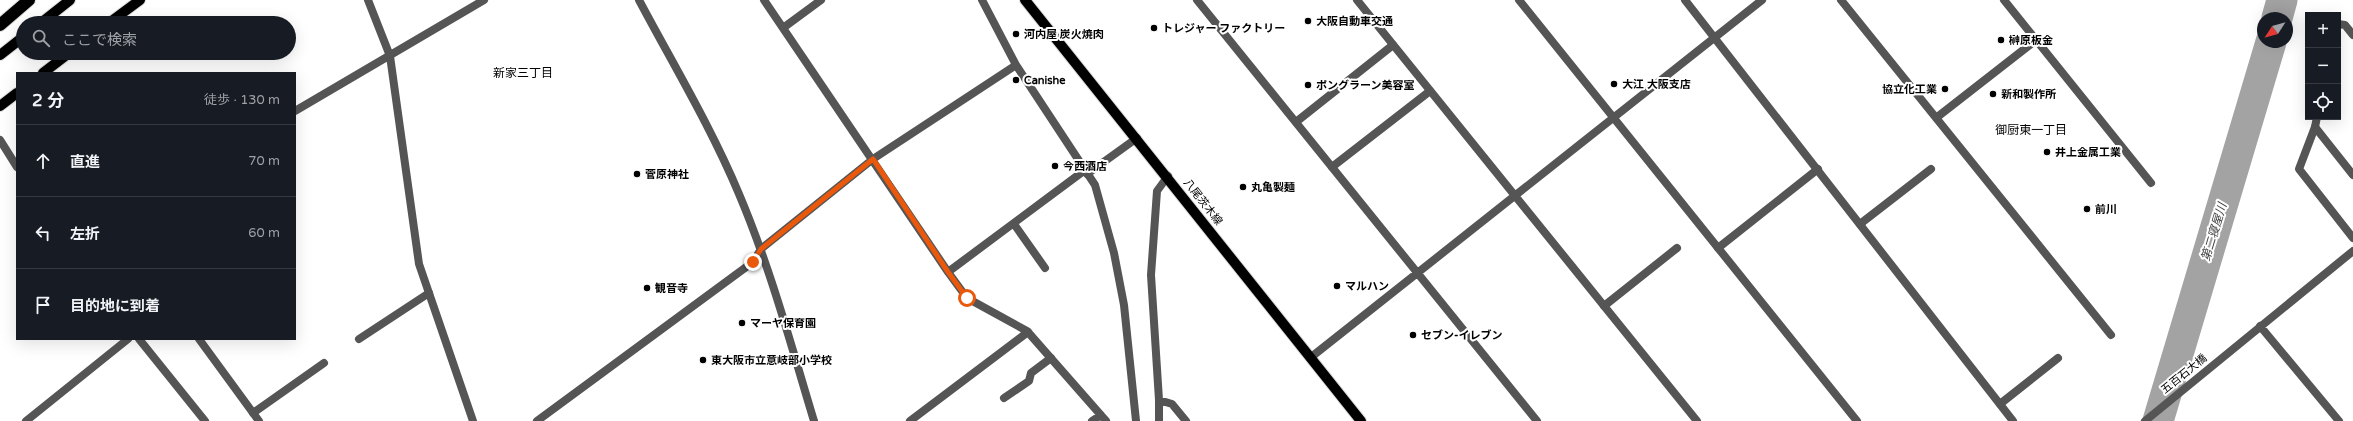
<!DOCTYPE html>
<html lang="ja">
<meta charset="utf-8">
<style>
body{margin:0;font-family:"Varela Round","Noto Sans JP",sans-serif;background:#242831;color:#f1f3f6}
.controls{position:absolute;right:12px;top:12px;display:grid;overflow:hidden;border-radius:0px;box-shadow:0 4px 16px #0002}
.controls button{width:36px;height:36px;display:grid;place-items:center;padding:0;border:0;border-bottom:1px solid #363941;background:#171b24;color:#f1f3f6;font:20px sans-serif}
.compass{position:absolute;left:2257px;top:12px;width:36px;height:36px;border-radius:50%;background:#171b24;box-shadow:0 4px 16px #0002;rotate:234deg}
.stop{position:absolute;width:12px;height:12px;margin:-9px;border:3px solid #ea580c;border-radius:50%;background:#fff}
.stop.end{background:#ea580c;border-color:#fff;box-shadow:0 1px 4px #0008}
.list{margin:0;padding:0;list-style:none}
h2{display:flex;justify-content:space-between;align-items:center;height:52px;margin:0;padding:0 16px;font-size:17px}
h2 small{font-size:13px;font-weight:400;color:#9ea1a6}
.list li{display:grid;grid-template-columns:26px 1fr auto;gap:12px;align-items:center;box-sizing:border-box;height:72px;padding:0 16px;border-top:1px solid #363941}
.list b{display:block;font-size:15px;white-space:nowrap}
.list em{font-size:13px;font-style:normal;color:#9ea1a6}
.icon{flex:none;width:22px;height:22px;fill:none;stroke:currentColor;stroke-width:2;stroke-linecap:round;stroke-linejoin:round}
.map{position:relative;flex:none;width:2353px;height:421px;overflow:hidden}
.search{position:absolute;background:#171b24;box-shadow:0 4px 16px #0002;left:16px;top:16px;width:280px;height:44px;display:flex;align-items:center;gap:10px;box-sizing:border-box;padding:0 14px;border-radius:22px;color:#9ea1a6;font-size:15px}
.panel{position:absolute;background:#171b24;box-shadow:0 4px 16px #0002;left:16px;top:72px;width:280px;height:268px;border-radius:0px}
.map>svg:first-child{display:block}
.lines{fill:none;stroke-linecap:round;stroke-linejoin:round}
.river{stroke:#a3a3a3;stroke-width:31}
.primary-casing{stroke:#dbdbdb;stroke-width:12}
.highway-casing{stroke:#dbdbdb;stroke-width:14}
.lane{stroke:#555;stroke-width:8}
.street{stroke:#555;stroke-width:8}
.primary{stroke:#000;stroke-width:10}
.highway{stroke:#000;stroke-width:12}
.route{stroke:#ea580c;stroke-width:5}
.poi-dot{fill:#000;stroke:#fff;stroke-width:1.5}
.labels{text-anchor:middle;dominant-baseline:central;stroke-width:4;stroke-linejoin:round;paint-order:stroke}
.poi-label{font-size:11px;font-weight:bold;fill:#000;stroke:#fff;text-anchor:start}
.street-label{font-size:11px;fill:#000;stroke:#fff}
.neighbourhood-label{font-size:12px;fill:#000;stroke:#fff}
.water-label{font-size:12px;font-style:italic;fill:#444;stroke:#fff}
</style>
<div class="map">
<svg width="2353" height="421" viewBox="0 0 2353 421">
<rect width="100%" height="100%" fill="#fff"/>
<g class="lines">
<path class="river" d="M2277 18 2282 0
M2158 421 2271 42"/>
<defs>
<path id="primary" d="M1025 0 1361 421
M41 23 70 0
M109 23 140 0
M0 55 23 37
M43 73 69 53
M0 106 17 93"/>
<path id="highway" d="M0 25 29 0"/>
</defs>
<use href="#primary" class="primary-casing"/>
<use href="#highway" class="highway-casing"/>
<path class="lane" d="M2338 24 2345 25 2353 35
M1296 122 1393 45
M2315 127 2317 117
M1332 167 1430 91
M1087 174 1137 138
M1014 224 1045 268
M1860 224 1931 169
M1718 248 1818 169
M1604 306 1677 248
M359 339 429 293
M1004 398 1029 381 1031 373 1051 358
M2000 404 2058 358
M253 413 324 363
M910 421 1028 332"/>
<path class="street" d="M368 0 390 56 419 264 473 421
M639 0C673 64 711 127 739 194 770 267 791 345 814 421
M764 0 948 272 967 298 1027 331 1106 421
M982 0 1016 65 1095 185 1114 253 1124 305 1136 421
M1197 0 1537 421
M1357 0 1697 421
M1519 0 1857 421
M1685 0 2013 421
M1841 0 2111 335
M2004 0 2151 183
M783 28 821 0
M295 111 484 0
M1936 118 2036 40
M0 140 17 167
M2353 175 2315 127 2299 169 2353 238
M948 272 1085 170
M2260 326 2339 421
M139 339 205 421
M199 339 259 421
M1310 358 1762 0
M1159 400 1172 404 1186 421
M26 421 128 339
M537 421 753 262 761 249 873 159 1016 65
M1092 421 1101 415
M1159 421V400L1151 275 1157 191 1168 176
M2145 421 2353 251"/>
<use href="#primary" class="primary"/>
<use href="#highway" class="highway"/>
</g>
<g class="lines">
<path class="route" d="M753 262 761 249 873 159 948 272 967 298"/>
</g>
<g class="poi-dot">
<circle cx="1308" cy="21" r="4"/>
<circle cx="1154" cy="28" r="4"/>
<circle cx="1016" cy="34" r="4"/>
<circle cx="2001" cy="40" r="4"/>
<circle cx="1016" cy="80" r="4"/>
<circle cx="1614" cy="84" r="4"/>
<circle cx="1308" cy="85" r="4"/>
<circle cx="1945" cy="89" r="4"/>
<circle cx="1993" cy="94" r="4"/>
<circle cx="2047" cy="152" r="4"/>
<circle cx="1055" cy="166" r="4"/>
<circle cx="637" cy="174" r="4"/>
<circle cx="1243" cy="187" r="4"/>
<circle cx="2087" cy="209" r="4"/>
<circle cx="1337" cy="286" r="4"/>
<circle cx="647" cy="288" r="4"/>
<circle cx="742" cy="323" r="4"/>
<circle cx="1413" cy="335" r="4"/>
<circle cx="703" cy="360" r="4"/>
</g>
<g class="labels">
<g class="poi-label">
<text x="1316" y="21">大阪自動車交通</text>
<text x="1162" y="28">トレジャー ファクトリー</text>
<text x="1024" y="34">河内屋 炭火焼肉</text>
<text x="2009" y="40">榊原板金</text>
<text x="1024" y="80">Canishe</text>
<text x="1622" y="84">大江 大阪支店</text>
<text x="1316" y="85">ポングラーン美容室</text>
<text x="1937" y="89" text-anchor="end">協立化工業</text>
<text x="2001" y="94">新和製作所</text>
<text x="2055" y="152">井上金属工業</text>
<text x="1063" y="166">今西酒店</text>
<text x="645" y="174">菅原神社</text>
<text x="1251" y="187">丸亀製麺</text>
<text x="2095" y="209">前川</text>
<text x="1345" y="286">マルハン</text>
<text x="655" y="288">観音寺</text>
<text x="750" y="323">マーヤ保育園</text>
<text x="1421" y="335">セブン-イレブン</text>
<text x="711" y="360">東大阪市立意岐部小学校</text>
</g>
<g class="street-label">
<text transform="translate(1203 202) rotate(52)">八尾茨木線</text>
<text transform="translate(2184 374) rotate(-39)">五百石大橋</text>
</g>
<g class="neighbourhood-label">
<text x="523" y="73">新家三丁目</text>
<text x="2031" y="130">御厨東一丁目</text>
</g>
<g class="water-label">
<text transform="translate(2214 232) rotate(-73)">第二寝屋川</text>
</g>
</g>
</svg>
<div class="controls">
<button>+</button>
<button>−</button>
<button><svg class="icon" aria-label="locate" viewBox="0 0 24 24"><circle cx="12" cy="12" r="6"/><path d="M12 2v4M12 18v4M2 12h4M18 12h4"/></svg></button>
</div>
<svg class="compass" viewBox="-18 -18 36 36"><path d="M0-13l5 13h-10z" fill="#e53935"/><path d="M0 13l5-13h-10z" fill="#9ea1a6"/></svg>
<div class="stop" style="left:967px;top:298px"></div>
<div class="stop end" style="left:753px;top:262px"></div>
<div class="search"><svg class="icon" aria-label="search" viewBox="0 0 24 24"><circle cx="10" cy="10" r="6"/><path d="M15 15l6 6"/></svg>ここで検索</div>
<section class="panel">
<h2>2 分<small>徒歩 · 130 m</small></h2>
<ul class="list">
<li><svg class="icon" aria-label="ahead" viewBox="0 0 24 24"><path d="M12 20V5M6 11l6-6 6 6"/></svg><div><b>直進</b></div><em>70 m</em></li>
<li><svg class="icon" aria-label="left" viewBox="0 0 24 24"><path d="M17 20v-9H6M10 6l-5 5 5 5"/></svg><div><b>左折</b></div><em>60 m</em></li>
<li><svg class="icon" aria-label="arrive" viewBox="0 0 24 24"><path d="M6 21V4h12l-3 4 3 4H6"/></svg><div><b>目的地に到着</b></div></li>
</ul>
</section>
</div>
